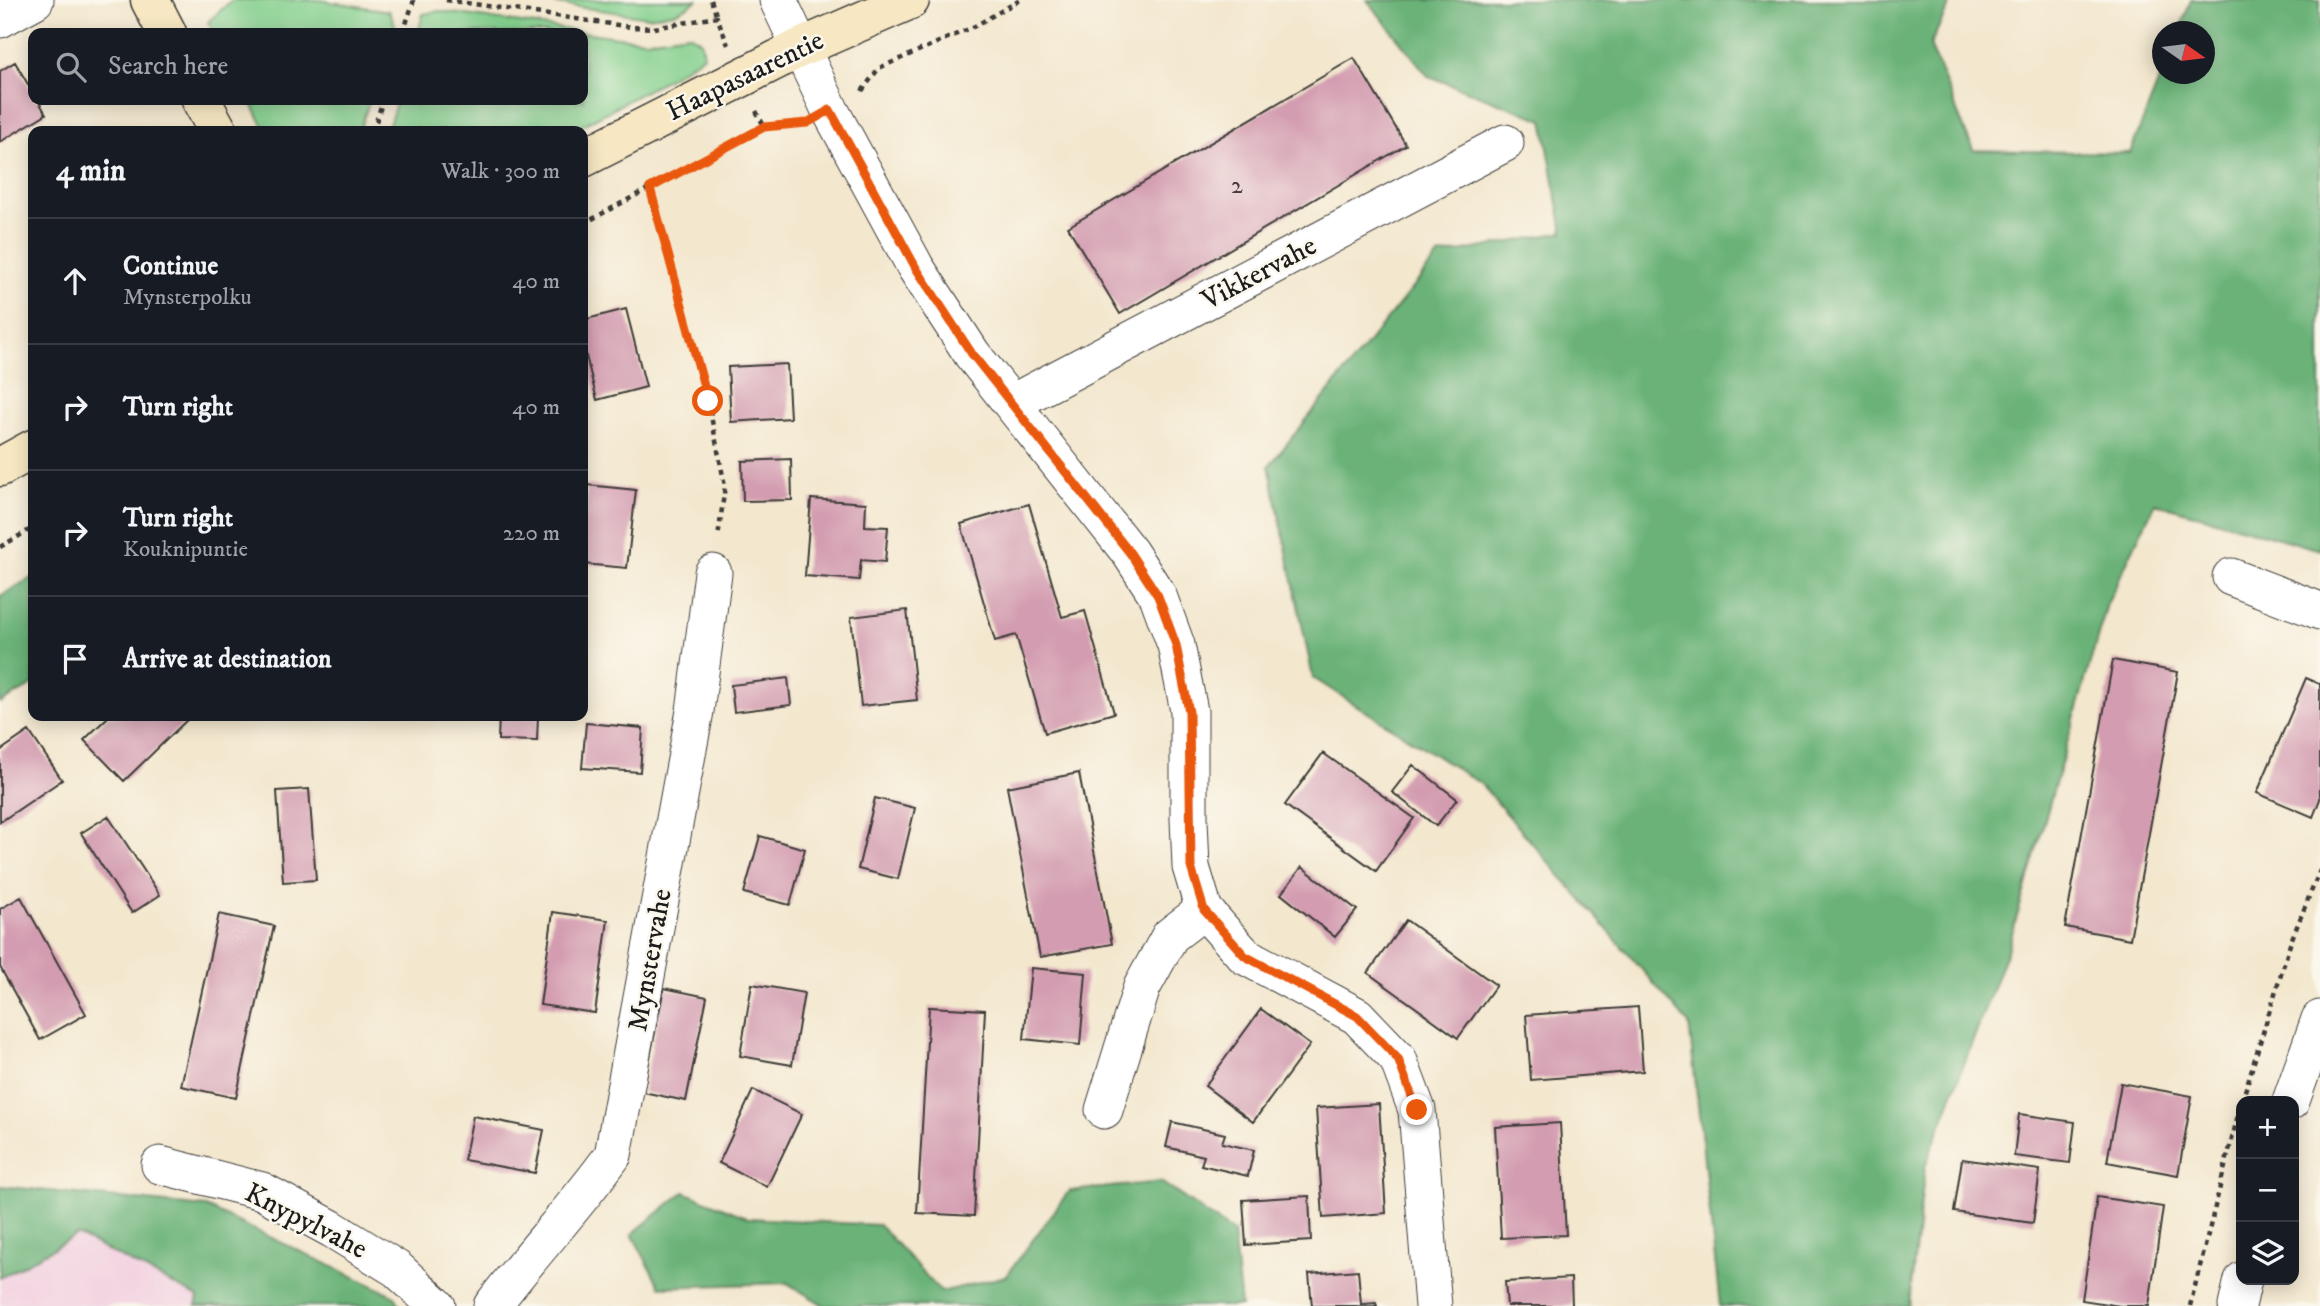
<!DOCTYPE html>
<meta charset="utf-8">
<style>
body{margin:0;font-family:"IM FELL DW Pica",serif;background:#242831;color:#f1f3f6}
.controls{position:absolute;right:21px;bottom:21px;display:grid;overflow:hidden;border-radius:14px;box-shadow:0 4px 18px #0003}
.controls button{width:63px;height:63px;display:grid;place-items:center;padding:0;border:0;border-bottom:2px solid #363941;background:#171b24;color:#f1f3f6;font:35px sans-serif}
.compass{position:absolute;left:2152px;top:21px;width:63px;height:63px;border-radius:50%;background:#171b24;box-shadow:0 4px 18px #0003;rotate:104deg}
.stop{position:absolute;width:21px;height:21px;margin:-16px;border:5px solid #ea580c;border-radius:50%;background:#fff}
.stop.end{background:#ea580c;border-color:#fff;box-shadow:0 2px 7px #0008}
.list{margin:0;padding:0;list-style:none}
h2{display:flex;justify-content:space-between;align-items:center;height:91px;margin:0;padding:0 28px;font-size:30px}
h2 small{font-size:23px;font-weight:400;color:#9ea1a6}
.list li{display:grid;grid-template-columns:46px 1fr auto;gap:21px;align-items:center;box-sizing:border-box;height:126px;padding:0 28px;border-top:2px solid #363941}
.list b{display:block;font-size:26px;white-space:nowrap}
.list p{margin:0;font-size:23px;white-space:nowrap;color:#9ea1a6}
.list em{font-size:23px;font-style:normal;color:#9ea1a6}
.icon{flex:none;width:38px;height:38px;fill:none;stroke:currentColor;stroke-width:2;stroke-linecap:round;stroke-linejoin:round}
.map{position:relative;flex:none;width:2320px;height:1306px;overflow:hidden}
.search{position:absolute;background:#171b24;box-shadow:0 4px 18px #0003;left:28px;top:28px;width:560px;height:77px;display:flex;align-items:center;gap:18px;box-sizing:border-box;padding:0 24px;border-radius:14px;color:#9ea1a6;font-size:26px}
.panel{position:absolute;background:#171b24;box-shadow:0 4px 18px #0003;left:28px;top:126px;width:560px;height:595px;border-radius:14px}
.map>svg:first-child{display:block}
.built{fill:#f2cfe0}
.green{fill:#83cf8d;stroke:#507654;stroke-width:2}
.forest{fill:#6ab278;stroke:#43674a;stroke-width:2}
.building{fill:#d39cb0}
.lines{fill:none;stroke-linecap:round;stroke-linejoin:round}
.minor-casing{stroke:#3c3a37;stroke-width:39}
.secondary-casing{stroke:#3c3a37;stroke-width:41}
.path{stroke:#3c3a37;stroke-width:4.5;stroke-dasharray:5 5;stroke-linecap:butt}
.minor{stroke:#fff;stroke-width:37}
.secondary{stroke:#f7e8c3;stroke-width:38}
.route{stroke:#ea580c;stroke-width:9}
.labels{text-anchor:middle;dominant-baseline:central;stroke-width:5;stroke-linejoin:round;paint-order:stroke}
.number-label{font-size:24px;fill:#4a3c41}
.street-label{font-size:28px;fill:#1c1c1c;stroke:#fbf7ec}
</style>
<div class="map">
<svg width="2320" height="1306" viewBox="0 0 2320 1306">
<rect width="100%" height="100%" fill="#fbf7ec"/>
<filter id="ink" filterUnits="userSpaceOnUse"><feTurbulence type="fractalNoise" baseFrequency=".0143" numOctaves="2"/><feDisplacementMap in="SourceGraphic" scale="14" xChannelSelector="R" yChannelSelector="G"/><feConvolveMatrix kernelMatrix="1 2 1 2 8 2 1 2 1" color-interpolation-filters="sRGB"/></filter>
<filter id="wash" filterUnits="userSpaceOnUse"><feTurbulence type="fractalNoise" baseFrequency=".00686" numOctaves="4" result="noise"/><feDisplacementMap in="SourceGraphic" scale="28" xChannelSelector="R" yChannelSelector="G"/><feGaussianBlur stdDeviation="1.57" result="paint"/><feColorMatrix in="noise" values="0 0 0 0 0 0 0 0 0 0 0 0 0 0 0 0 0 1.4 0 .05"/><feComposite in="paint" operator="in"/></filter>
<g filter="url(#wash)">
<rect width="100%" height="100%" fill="#f3e7ce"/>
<path class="built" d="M77 1235 199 1297 196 1306H0V1278Z"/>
<path class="green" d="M232 0H319L389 11 395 25 392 33H214L208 22Z
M530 0H697L687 7 674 13 648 17Z
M439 11 610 36 645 40 689 34 701 41 704 55 671 77 572 131H387L397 100H583V33H418L423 14Z
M250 100H370L359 131H266Z"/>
<path class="forest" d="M1367 0H1952L1930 45 1973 150 2130 153 2162 73 2204 74V32L2179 31 2191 0H2320V550L2155 503 2107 604 2008 948 1925 1167 1909 1306H1720L1689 1024 1481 784 1313 678 1269 466 1438 256 1563 232 1543 120 1428 76Z
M33 577V685L0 703V596Z
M1161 1182 1233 1232 1241 1306H825L787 1283 660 1287 632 1234 684 1192 749 1218 879 1225 941 1292 1006 1276 1069 1191Z
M0 1186 206 1207 395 1296 400 1306H196L198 1297 77 1235 0 1278Z"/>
<g id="blocks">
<path class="building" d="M1354 58 1406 145 1120 314 1068 227Z
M15 62 33 93V100H38L46 114 0 142V71Z
M626 309 646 387 597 400 583 344V320Z
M787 364 790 418 731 422 728 367Z
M791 459 792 500 743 501 742 461Z
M587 485 636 490 627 568 583 564V525Z
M811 499 866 503 865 526 888 527 885 562 861 560 859 580 805 576Z
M1029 504 1062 617 1085 611 1114 713 1045 733 1016 635 995 641 961 524Z
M907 610 917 700 861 706 851 617Z
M2113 660 2178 672 2130 939 2065 927Z
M788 678 791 705 734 712 731 685Z
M2306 678 2320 684V799L2313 817 2257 793Z
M109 716H191L124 781 84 740Z
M499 716H538L537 741 498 740Z
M586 723 643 728 640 772 582 768Z
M29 731 62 780 0 822V751Z
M1323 753 1414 818 1376 871 1285 805Z
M1413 765 1457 799 1436 826 1392 792Z
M1079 773 1112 944 1040 957 1007 787Z
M309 789 316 880 283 882 277 791Z
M875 798 915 808 898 879 858 869Z
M108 816 160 895 132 913 81 833Z
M760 836 805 849 790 905 744 893Z
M1302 867 1357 910 1335 937 1281 894Z
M21 897 86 1014 40 1040 0 967V909Z
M553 912 608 920 595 1013 540 1005Z
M219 914 274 926 236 1098 181 1086Z
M1406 920 1496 985 1458 1038 1368 973Z
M1031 968 1086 973 1080 1045 1024 1039Z
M752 984 804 993 792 1065 740 1056Z
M664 988 707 997 686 1101 643 1092Z
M929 1007 985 1010 974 1216 917 1213Z
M1638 1007 1643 1071 1531 1080 1526 1015Z
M1261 1009 1310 1045 1253 1122 1205 1086Z
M2121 1083 2192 1096 2178 1175 2107 1162Z
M753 1090 802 1114 767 1187 719 1163Z
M1379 1104 1386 1213 1323 1218 1316 1108Z
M2019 1114 2075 1122 2070 1163 2014 1156Z
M473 1116 544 1130 535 1173 464 1160Z
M1172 1122 1225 1134 1222 1143 1254 1150 1248 1176 1201 1165 1204 1156 1166 1147Z
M1560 1123 1566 1235 1501 1238 1495 1127Z
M1962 1159 2040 1170 2033 1223 1954 1212Z
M1309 1196 1311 1241 1246 1245 1243 1200Z
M2097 1197 2163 1207 2149 1306H2120L2082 1300Z
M1358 1270 1361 1304 1376 1303 1377 1306H1312L1309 1274Z
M1571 1278 1572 1306H1507L1505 1282Z"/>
</g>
</g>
<g filter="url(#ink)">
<use href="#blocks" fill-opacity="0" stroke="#3c3a37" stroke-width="2"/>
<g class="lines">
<defs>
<path id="minor" d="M778 0 830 110 916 268 972 354 1130 553 1158 596 1176 645 1189 711V819L1191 867 1204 910 1170 936 1142 987 1104 1110
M0 19 35 0
M1012 403 1505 143
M2231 577 2320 611
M1204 910 1245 956 1357 1016 1398 1059 1417 1110 1433 1306
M2291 1101 2320 1019
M160 1165 262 1191 332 1229 397 1269 437 1306
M492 1306C531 1254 575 1208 613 1155L695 711 713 573
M2237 1306 2243 1280"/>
<path id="secondary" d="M150 0 167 33
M201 100 218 131
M583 158 800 48 910 0
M0 467 33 449"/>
</defs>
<use href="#minor" class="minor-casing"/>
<use href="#secondary" class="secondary-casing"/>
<path class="path" d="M446 0 631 27 654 28 717 17 728 45
M711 0 717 17
M403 33 414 0
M862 91 879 68 973 27 1020 0
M756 111 764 126
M373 131 383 100
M650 188 708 401 725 486 718 538
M583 224 764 126 795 124
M0 547 33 528
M2242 1101 2291 941 2320 870
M2190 1306 2241 1103"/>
<use href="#minor" class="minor"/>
<use href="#secondary" class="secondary"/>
</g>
</g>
<g class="lines" filter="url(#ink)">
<path class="route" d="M708 401 650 188 764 127 807 123 830 110 916 268 972 354 1130 553 1158 596 1176 645 1189 712 1191 867 1204 910 1245 956 1357 1016 1398 1059 1417 1110"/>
</g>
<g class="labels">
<g class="number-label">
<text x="1237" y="186">2</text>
</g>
<g class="street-label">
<text transform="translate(745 76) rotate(-26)">Haapasaarentie</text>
<text transform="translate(1259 273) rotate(-28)">Vikkervahe</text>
<text transform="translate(650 960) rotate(-80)">Mynstervahe</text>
<text transform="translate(306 1221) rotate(27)">Knypylvahe</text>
</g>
</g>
</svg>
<div class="controls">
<button>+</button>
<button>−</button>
<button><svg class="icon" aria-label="layers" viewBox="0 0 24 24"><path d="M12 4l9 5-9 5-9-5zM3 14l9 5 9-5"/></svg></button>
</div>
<svg class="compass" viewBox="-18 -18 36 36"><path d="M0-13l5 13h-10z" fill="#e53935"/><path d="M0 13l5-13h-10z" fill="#9ea1a6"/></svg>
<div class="stop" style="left:708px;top:401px"></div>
<div class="stop end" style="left:1417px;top:1110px"></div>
<div class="search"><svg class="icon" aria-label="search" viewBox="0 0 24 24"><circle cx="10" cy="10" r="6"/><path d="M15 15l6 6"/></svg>Search here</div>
<section class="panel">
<h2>4 min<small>Walk · 300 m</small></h2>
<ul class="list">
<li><svg class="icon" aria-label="ahead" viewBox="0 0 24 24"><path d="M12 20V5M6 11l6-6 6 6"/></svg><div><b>Continue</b><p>Mynsterpolku</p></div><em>40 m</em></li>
<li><svg class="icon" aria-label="right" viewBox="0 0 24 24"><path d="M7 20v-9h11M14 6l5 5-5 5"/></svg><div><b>Turn right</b></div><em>40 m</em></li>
<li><svg class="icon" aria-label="right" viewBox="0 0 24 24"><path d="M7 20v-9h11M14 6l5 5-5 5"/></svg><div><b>Turn right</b><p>Kouknipuntie</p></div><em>220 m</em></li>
<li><svg class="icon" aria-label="arrive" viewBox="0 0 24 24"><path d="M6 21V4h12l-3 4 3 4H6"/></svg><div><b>Arrive at destination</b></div></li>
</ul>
</section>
</div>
